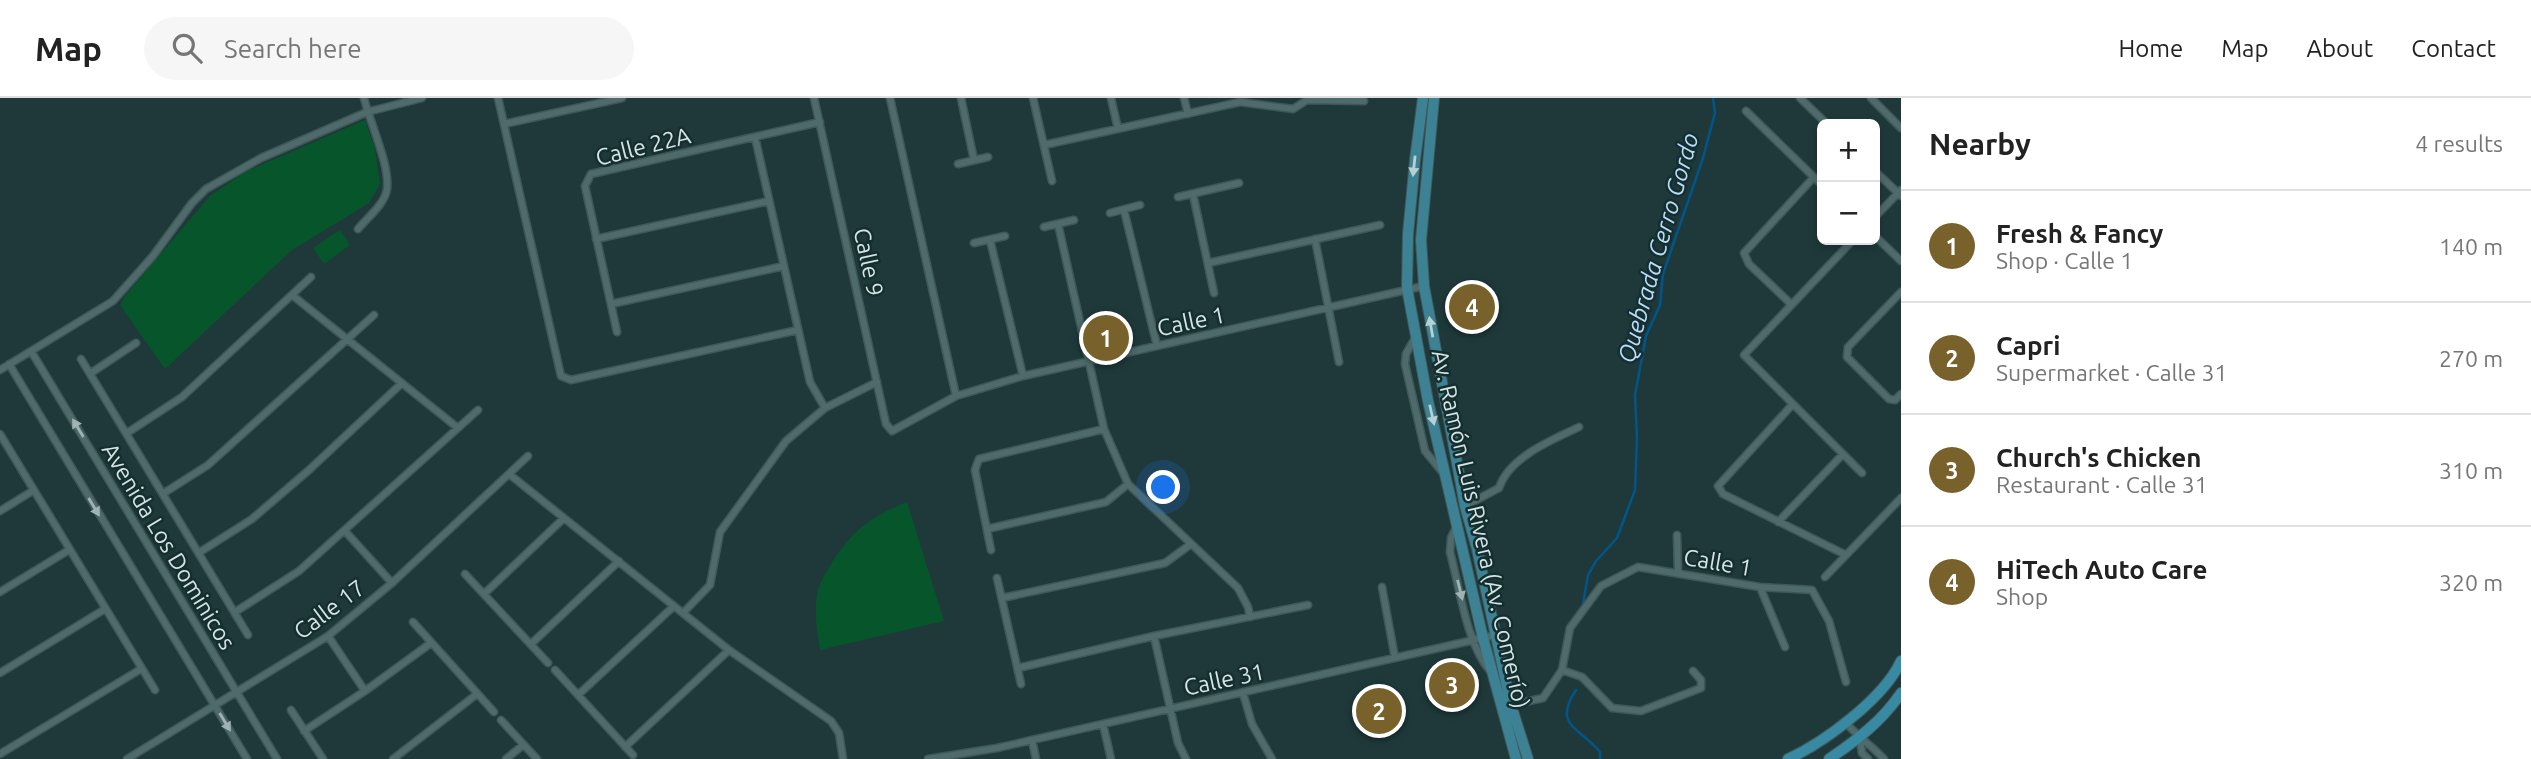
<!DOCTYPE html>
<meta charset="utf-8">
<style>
body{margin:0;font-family:Ubuntu,sans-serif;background:#f6f6f6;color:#222}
.controls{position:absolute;right:21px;top:21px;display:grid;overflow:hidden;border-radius:10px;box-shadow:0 4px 10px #0003}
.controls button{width:63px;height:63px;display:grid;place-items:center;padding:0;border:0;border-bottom:2px solid #e0e0e0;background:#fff;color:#222;font:35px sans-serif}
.you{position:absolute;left:1164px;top:390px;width:24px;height:24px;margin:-18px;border:5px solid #fff;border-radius:50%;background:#1a73e8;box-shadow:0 0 0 10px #1a73e833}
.badge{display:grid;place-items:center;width:46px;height:46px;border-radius:50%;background:#78612a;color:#fff;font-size:23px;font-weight:700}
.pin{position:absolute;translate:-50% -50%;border:4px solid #fff;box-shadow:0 2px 7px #0006}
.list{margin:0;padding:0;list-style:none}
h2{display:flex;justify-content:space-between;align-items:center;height:91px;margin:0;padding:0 28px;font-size:30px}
h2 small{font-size:23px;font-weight:400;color:#767676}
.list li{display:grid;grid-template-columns:46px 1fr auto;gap:21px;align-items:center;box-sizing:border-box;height:112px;padding:0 28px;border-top:2px solid #e0e0e0}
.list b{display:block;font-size:26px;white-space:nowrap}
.list p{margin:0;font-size:23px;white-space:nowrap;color:#767676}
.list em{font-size:23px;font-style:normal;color:#767676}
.icon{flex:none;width:38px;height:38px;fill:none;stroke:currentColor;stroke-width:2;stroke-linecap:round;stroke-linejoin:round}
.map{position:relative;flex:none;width:1901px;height:661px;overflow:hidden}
header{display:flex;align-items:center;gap:42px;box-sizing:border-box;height:98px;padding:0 35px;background:#fff;border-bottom:2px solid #e0e0e0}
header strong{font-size:33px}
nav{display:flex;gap:38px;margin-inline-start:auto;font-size:24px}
.search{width:490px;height:63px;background:#f6f6f6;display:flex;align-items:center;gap:18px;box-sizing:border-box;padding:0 24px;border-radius:38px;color:#767676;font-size:26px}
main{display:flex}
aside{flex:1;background:#fff}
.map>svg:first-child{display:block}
.green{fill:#07552b}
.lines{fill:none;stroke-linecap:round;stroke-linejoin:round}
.stream{stroke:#015689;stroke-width:2.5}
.minor-casing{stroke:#405758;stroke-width:9}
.primary-casing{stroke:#405758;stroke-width:12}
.trunk-casing{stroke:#405758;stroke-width:12}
.minor{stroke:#4f6a6b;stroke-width:6}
.primary{stroke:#3d8294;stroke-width:10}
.trunk{stroke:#378aa2;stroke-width:10}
.oneway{fill:#b7d0d4}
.oneway2{fill:#9fb3b4}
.labels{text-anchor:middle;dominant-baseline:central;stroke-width:5;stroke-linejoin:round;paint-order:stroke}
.street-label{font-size:23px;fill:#d5e4e4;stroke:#152f30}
.water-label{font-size:24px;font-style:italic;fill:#badcfa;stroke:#152f30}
</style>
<header>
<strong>Map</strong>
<div class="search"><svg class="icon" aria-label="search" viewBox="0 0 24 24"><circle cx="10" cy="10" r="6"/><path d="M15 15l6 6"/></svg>Search here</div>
<nav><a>Home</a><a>Map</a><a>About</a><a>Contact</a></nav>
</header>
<main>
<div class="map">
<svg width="1901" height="661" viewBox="0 0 1901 661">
<rect width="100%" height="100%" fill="#1f393a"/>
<path class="green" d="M365 22 375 51 380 86 369 105 292 152 165 271 120 207 125 198 210 98 245 74Z
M340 132 350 147 324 166 313 150Z
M907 404 944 523 820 552C817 533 814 516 817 497 819 485 826 474 833 463 855 430 871 419 907 404Z"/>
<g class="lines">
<path class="stream" d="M1583 506 1588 477 1596 463 1617 440 1635 392 1637 340 1635 297 1646 238 1660 207 1663 176 1703 60 1715 15 1713 0
M1576 592C1552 628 1580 629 1600 654V661"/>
<defs>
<path id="minor" d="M498 0 561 278 571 282 798 232
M814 0 886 326 892 333 956 298 1023 278 1424 188
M890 0 956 298
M961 0 974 62
M1033 0 1052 83
M1111 0 1118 31
M1184 0 1188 16
M1800 0 1827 26
M1871 0 1901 30
M1746 13 1822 87
M504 26 622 0
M755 39 810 284 825 310
M1044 47 1240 4 1293 11 1307 2 1364 3
M958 66 988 59
M1875 73 1901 98
M1193 96 1214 195
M1178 99 1239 85
M1124 112 1157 248
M1110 115 1140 107
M1875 119 1901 92
M1058 126 1104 331 1128 386 1238 490 1248 509 1250 519
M1044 129 1074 122
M358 131C367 120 385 106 387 91 390 67 370 25 364 0
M1875 138 1901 163
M596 141 769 103
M1315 141 1339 264
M990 142 1023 278
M1853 142 1744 257 1862 375
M974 145 1005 138
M1208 165 1380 127
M1901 194 1848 249 1847 259 1889 301 1895 302 1901 296
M292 197 458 330
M611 206 784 168
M1791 206 1749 166 1744 155 1814 79
M617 234 585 88 591 76 820 24
M1415 240 1406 256 1405 266 1425 353 1443 375
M31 253 277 661
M81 261 248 537
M9 266 247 661
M0 272 113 203 153 158 192 105 206 91 261 60 367 14 422 0
M91 275 136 245
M1792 307 1718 388 1723 396 1846 457
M127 335 182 299 311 179
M0 336 155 592
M509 376 729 552 831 623 839 635 843 661
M164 395 208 367 374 217
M1465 408 1499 390C1509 359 1552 342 1579 329
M0 413 34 392
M1778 424 1843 356
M1456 429 1451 440 1450 454C1460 491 1466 544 1490 573
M987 431 1106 404 1128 386
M345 433 392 485
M1677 437 1678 474
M991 452 975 372 979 361 1104 331
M200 454 252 421 309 372 402 285
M465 476 548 565
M1825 479 1901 400
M997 480 1021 586
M1382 489 1395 560
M1760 489 1785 549
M0 494 69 452
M484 496 564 420
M1002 500 1165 465 1191 446
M235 514 299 473 478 312
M683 515 710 487 720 434 786 343 825 310 877 284
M413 524 494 614
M328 538 365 593
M1154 538 1178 645 1186 661
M531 546 619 463
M1018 570 1154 538 1308 507
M555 572 633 657
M1562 572 1582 579 1612 610 1641 613 1701 590V582L1693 573
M0 575 105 511
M1243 595 1252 626 1272 661
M578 597 674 508
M1511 607 1543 600 1562 572 1570 530 1601 488 1638 469 1760 489 1812 492 1829 523 1846 584
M291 612 323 661
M501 622 537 661
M1845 624C1857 638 1871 647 1884 661
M1103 626 1111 661
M304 633 365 593 431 545
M1860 641 1862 655 1868 661
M1032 642 1036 661
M625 649 729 552
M0 656 141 571
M127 661 328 538 392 485 528 358
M393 661 477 596
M506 661 523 647
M928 661 997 650 1496 537"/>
<path id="primary" d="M1423 0 1415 62 1408 136 1407 190 1428 303 1483 540 1516 661
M1434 0 1421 142 1424 188 1465 408 1477 451 1511 607 1528 661"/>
<path id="trunk" d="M1788 661C1825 644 1884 600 1901 563
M1829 661C1857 642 1882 623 1901 595"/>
</defs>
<use href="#minor" class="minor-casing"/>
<use href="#primary" class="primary-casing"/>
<use href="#trunk" class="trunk-casing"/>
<use href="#minor" class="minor"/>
<use href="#primary" class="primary"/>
<use href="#trunk" class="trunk"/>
</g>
<defs><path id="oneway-solid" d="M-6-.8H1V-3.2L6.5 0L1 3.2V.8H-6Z" transform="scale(1.75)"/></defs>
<g class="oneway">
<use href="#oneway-solid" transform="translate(1414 68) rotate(96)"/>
<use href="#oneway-solid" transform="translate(1431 229) rotate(-100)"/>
<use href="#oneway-solid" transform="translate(1432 317) rotate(77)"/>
</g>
<g class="oneway2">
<use href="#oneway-solid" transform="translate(78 330) rotate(-121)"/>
<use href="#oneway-solid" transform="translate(94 409) rotate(59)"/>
<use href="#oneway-solid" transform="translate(1460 492) rotate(76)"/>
<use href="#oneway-solid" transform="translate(225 624) rotate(59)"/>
</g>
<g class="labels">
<g class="street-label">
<text transform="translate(643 48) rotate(-14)">Calle 22A</text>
<text transform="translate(869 164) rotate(78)">Calle 9</text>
<text transform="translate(1191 223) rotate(-12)">Calle 1</text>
<text transform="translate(1481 431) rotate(77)">Av. Ramón Luis Rivera (Av. Comerío)</text>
<text transform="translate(169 448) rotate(59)">Avenida Los Dominicos</text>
<text transform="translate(1718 464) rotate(10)">Calle 1</text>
<text transform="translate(329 511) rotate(-37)">Calle 17</text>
<text transform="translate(1224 581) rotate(-12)">Calle 31</text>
</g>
<g class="water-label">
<text transform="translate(1658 150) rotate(-74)">Quebrada Cerro Gordo</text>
</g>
</g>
</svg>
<div class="controls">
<button>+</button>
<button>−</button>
</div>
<div class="you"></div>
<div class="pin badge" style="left:1106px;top:240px">1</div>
<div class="pin badge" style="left:1379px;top:613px">2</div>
<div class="pin badge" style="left:1452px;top:587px">3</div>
<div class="pin badge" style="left:1472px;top:209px">4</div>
</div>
<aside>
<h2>Nearby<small>4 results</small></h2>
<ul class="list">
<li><span class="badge">1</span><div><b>Fresh &amp; Fancy</b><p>Shop · Calle 1</p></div><em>140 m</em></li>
<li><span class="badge">2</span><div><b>Capri</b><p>Supermarket · Calle 31</p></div><em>270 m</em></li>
<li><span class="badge">3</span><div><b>Church's Chicken</b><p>Restaurant · Calle 31</p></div><em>310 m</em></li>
<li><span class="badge">4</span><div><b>HiTech Auto Care</b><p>Shop</p></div><em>320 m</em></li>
</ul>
</aside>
</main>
